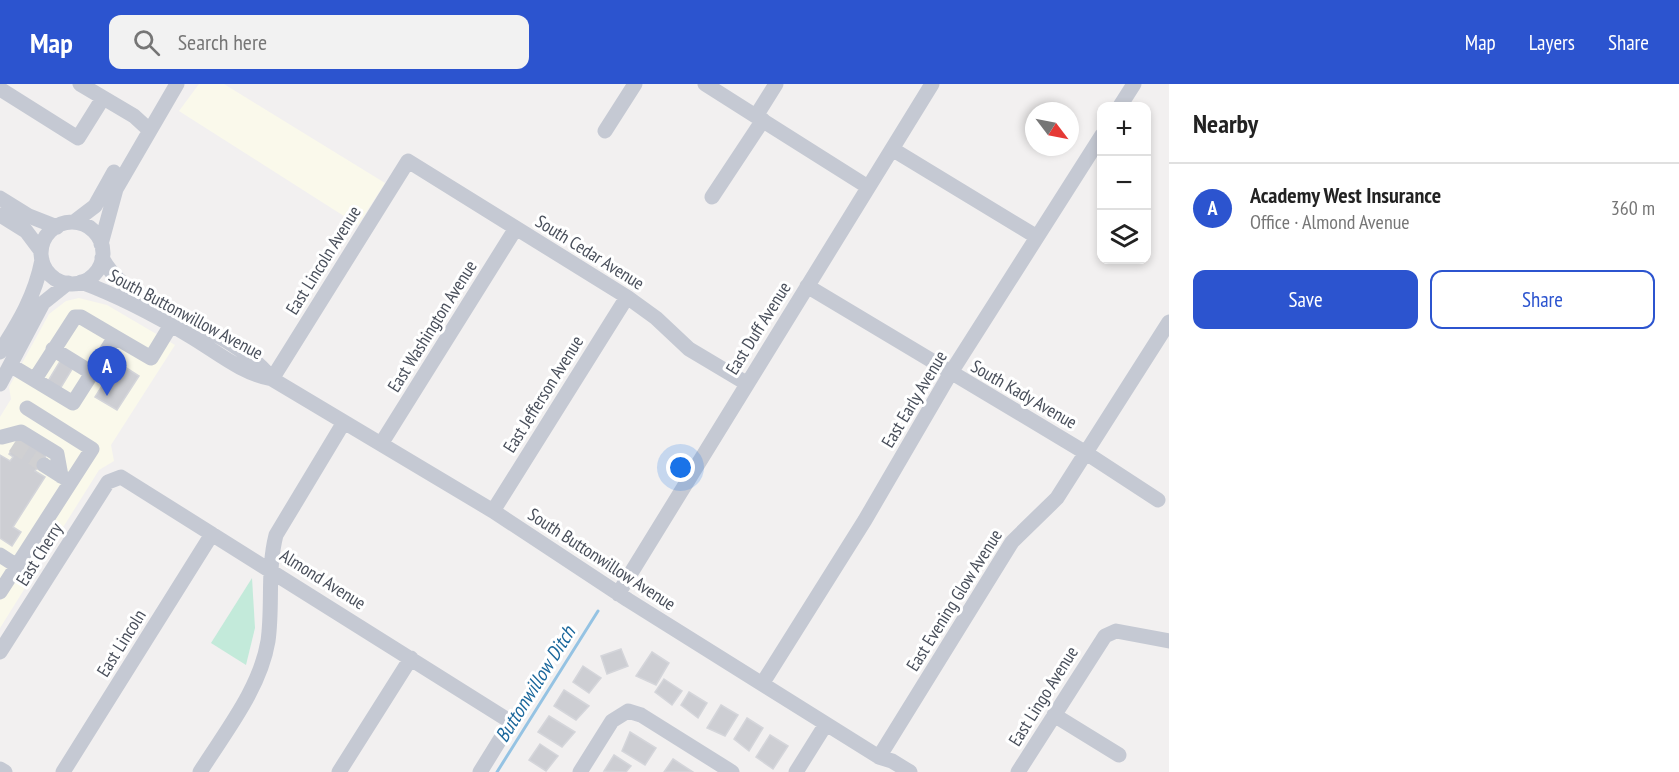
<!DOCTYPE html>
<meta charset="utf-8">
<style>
body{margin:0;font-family:"PT Sans Narrow",sans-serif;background:#f2f2f2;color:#222}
.controls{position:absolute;right:18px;top:18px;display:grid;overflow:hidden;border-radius:12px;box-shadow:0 3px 9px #0003}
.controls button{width:54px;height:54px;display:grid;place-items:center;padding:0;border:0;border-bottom:2px solid #e0e0e0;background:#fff;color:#222;font:30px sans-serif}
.compass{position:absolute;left:1025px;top:18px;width:54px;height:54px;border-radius:50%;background:#fff;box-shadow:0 3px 9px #0003;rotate:122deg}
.you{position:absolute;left:681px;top:384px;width:21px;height:21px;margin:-15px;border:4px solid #fff;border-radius:50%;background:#1a73e8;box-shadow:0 0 0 9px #1a73e833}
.badge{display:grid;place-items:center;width:39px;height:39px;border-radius:50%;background:#2c54cf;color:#fff;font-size:20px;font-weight:700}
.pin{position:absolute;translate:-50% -50px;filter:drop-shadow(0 2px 3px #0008)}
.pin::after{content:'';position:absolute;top:32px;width:21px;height:18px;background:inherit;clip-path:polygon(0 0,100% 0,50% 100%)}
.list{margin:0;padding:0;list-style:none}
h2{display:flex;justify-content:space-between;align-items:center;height:78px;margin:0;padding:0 24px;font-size:26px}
h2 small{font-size:20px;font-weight:400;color:#767676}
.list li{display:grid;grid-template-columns:39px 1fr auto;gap:18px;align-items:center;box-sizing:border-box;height:90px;padding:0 24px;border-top:2px solid #e0e0e0}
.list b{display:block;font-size:22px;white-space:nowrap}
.list p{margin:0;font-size:20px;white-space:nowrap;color:#767676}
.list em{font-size:20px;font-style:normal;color:#767676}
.actions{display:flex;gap:12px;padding:18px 24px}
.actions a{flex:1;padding:14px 0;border:2px solid #2c54cf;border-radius:12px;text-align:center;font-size:21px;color:#2c54cf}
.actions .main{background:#2c54cf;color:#fff}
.icon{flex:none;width:33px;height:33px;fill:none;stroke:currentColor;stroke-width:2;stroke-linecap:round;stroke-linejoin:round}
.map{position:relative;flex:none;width:1169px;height:688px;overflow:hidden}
header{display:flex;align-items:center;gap:36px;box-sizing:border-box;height:84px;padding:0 30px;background:#2c54cf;color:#fff}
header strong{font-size:28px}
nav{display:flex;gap:33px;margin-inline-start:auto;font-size:21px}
.search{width:420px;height:54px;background:#f2f2f2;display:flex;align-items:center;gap:15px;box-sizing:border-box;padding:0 21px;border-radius:12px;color:#767676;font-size:22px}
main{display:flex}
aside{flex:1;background:#fff}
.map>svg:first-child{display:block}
.commercial{fill:#faf9eb}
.green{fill:#c3eada}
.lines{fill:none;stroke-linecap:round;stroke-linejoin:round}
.stream{stroke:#95c3e3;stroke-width:3}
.building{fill:#cdced3;stroke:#d4d5da;stroke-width:1.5}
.minor-tunnel{stroke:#d0d0d2;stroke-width:15;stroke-dasharray:15 8;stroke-linecap:butt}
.minor{stroke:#c5c9d3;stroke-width:15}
.labels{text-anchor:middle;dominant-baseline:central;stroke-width:6;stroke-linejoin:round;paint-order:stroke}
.street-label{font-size:18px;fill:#494f5b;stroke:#fff}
.water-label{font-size:20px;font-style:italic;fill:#1c689c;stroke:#fff}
</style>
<header>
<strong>Map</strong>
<div class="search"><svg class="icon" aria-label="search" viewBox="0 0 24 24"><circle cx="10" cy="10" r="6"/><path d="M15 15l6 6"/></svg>Search here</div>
<nav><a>Map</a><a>Layers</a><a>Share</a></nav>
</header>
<main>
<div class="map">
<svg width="1169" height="688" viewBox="0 0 1169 688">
<rect width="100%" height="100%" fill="#f2f0f0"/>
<path class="commercial" d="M199 0H224L385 99 358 141 179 27Z
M79 214 107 221 175 261 111 361 114 377 99 386 0 544V333L11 315 9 303 49 230 66 217Z"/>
<path class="green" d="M252 494 255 544 246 581 211 559Z"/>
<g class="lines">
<path class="stream" d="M497 688 598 527"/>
</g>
<path class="building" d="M62 274 74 282 60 305 48 297Z
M117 278 139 292 117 326 95 313Z
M20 353 47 370 35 387 45 393 13 443 21 448 12 462 0 454V371L10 377 13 373 9 370Z
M621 565 628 582 607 590 601 572Z
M652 568 669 579 656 601 636 592Z
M583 582 601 594 589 609 573 598Z
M664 595 682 607 672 621 655 608Z
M564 606 589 622 576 636 554 622Z
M689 608 707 619 698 634 681 621Z
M721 621 738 631 725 652 707 644Z
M549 632 575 648 562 663 538 648Z
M747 634 763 644 749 667 734 655Z
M630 648 656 664 645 681 622 667Z
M770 651 788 662 773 685 756 673Z
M540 660 558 672 546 687 529 676Z
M614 671 631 682 626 688 604 687Z
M673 675 693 688H664Z"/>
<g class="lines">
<path class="minor-tunnel" d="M13 361 44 381"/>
<path class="minor" d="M80 0 134 32 146 43
M705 0 868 103
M0 5 78 54 103 14
M1120 22 1134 0
M756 32 776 0
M605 47 635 0
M892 65 1037 153
M712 113 763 36
M0 114 29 132 57 143
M0 131 26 147 41 167
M74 138 95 122 114 88
M41 169a31 31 0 1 1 62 0a31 31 0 1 1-62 0Z
M101 160 116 105 177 0
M102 174C119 204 137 208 165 224 201 243 247 263 272 295L493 427 628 516 879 673 892 677 910 688
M81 198C119 212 155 231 190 252 217 268 241 289 272 295
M807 202 1086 369 1158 416
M53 265 92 289
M0 268C19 238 35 212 42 176
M10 281 73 319 115 253 151 274 171 241
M35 295 75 233H81L115 253
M272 295 408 77 627 213 656 234 689 265 746 299
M0 300 43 219 68 199
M2 353 21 348 57 370 61 392
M381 360 516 144
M44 381 66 395
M493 427 627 213
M0 471 17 482
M0 508 92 365 27 324
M618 510 932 0
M0 568 108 398 121 393 511 638 480 688
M762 600 865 436 950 290 1102 51
M1054 631 1119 671
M879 673 1012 458 1057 414 1169 238
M0 685 5 688
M63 688 212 450
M200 688C225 648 260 605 268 557 273 522 267 486 276 451L344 338
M339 688 411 574
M580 688 612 637 628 627 641 631 732 688
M796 688 826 640
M1018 688 1105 552 1116 547 1169 557"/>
</g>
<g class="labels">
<g class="street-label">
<text transform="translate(590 168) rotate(32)">South Cedar Avenue</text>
<text transform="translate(323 176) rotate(-58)">East Lincoln Avenue</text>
<text transform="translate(186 230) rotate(28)">South Buttonwillow Avenue</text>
<text transform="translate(432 242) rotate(-58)">East Washington Avenue</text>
<text transform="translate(758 244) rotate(-58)">East Duff Avenue</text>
<text transform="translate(543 310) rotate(-58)">East Jefferson Avenue</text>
<text transform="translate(1024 310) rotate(30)">South Kady Avenue</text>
<text transform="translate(914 315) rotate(-59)">East Early Avenue</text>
<text transform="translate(39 470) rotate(-58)">East Cherry</text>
<text transform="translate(602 475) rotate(33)">South Buttonwillow Avenue</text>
<text transform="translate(323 495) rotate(32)">Almond Avenue</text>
<text transform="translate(954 516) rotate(-58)">East Evening Glow Avenue</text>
<text transform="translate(121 559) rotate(-58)">East Lincoln</text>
<text transform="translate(1043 612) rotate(-58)">East Lingo Avenue</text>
</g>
<g class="water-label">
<text transform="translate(535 600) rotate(-58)">Buttonwillow Ditch</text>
</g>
</g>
</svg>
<div class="controls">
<button>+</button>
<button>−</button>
<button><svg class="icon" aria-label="layers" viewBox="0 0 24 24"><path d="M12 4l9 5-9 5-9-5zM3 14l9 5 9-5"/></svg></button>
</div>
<svg class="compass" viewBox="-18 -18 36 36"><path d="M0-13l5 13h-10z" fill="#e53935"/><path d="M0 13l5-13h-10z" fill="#767676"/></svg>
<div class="you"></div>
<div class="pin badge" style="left:107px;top:312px">A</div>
</div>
<aside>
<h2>Nearby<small></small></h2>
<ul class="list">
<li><span class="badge">A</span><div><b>Academy West Insurance</b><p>Office · Almond Avenue</p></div><em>360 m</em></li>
</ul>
<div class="actions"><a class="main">Save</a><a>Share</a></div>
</aside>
</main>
